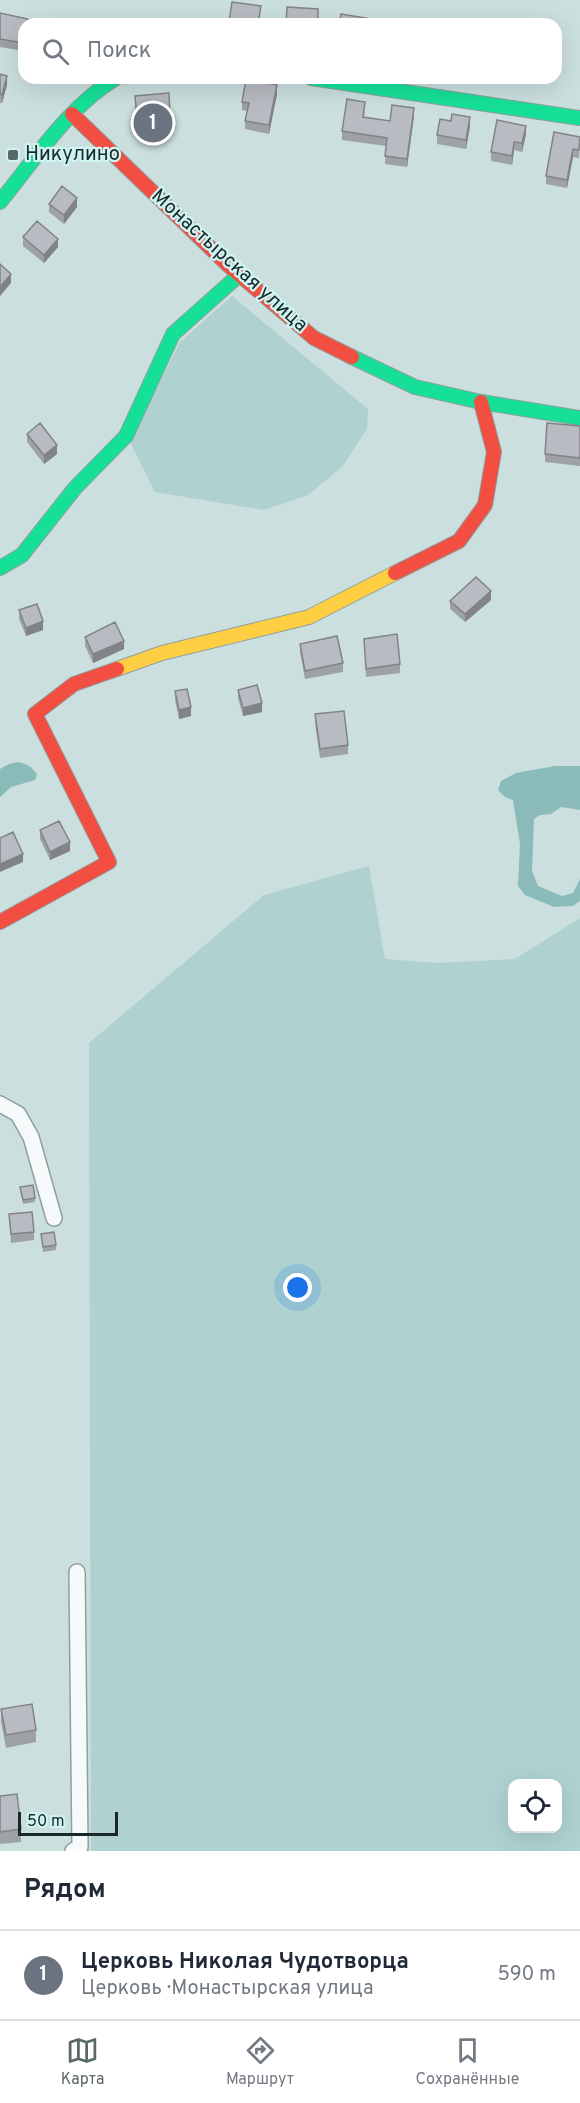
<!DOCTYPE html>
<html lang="ru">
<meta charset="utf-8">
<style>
body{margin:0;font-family:Overpass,sans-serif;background:#f6f6f7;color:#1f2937}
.controls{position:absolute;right:18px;bottom:18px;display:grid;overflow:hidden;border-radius:12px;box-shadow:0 6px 24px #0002}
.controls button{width:54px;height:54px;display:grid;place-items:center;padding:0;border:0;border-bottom:2px solid #e0e1e3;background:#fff;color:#1f2937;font:30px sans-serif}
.scale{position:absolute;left:18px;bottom:15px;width:100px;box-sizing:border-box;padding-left:6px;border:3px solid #1a2928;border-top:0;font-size:16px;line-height:21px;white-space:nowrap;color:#1a2928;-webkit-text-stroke:4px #cef5f3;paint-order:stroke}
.you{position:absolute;left:298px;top:1288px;width:21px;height:21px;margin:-15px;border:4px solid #fff;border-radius:50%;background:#1a73e8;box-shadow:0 0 0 9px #1a73e833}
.badge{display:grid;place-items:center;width:39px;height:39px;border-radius:50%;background:#586968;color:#fff;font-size:20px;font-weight:700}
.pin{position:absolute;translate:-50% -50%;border:3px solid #fff;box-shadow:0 2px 6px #0006}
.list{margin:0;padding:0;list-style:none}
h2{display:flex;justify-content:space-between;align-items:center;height:78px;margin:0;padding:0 24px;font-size:26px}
h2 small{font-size:20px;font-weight:400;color:#747a83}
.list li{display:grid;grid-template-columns:39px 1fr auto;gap:18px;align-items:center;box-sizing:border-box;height:90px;padding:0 24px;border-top:2px solid #e0e1e3}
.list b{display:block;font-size:22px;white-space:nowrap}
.list p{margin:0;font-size:20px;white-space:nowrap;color:#747a83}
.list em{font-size:20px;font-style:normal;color:#747a83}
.icon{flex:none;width:33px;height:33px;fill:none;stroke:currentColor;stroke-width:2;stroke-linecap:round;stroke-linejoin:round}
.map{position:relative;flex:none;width:580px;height:1851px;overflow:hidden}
.search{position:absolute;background:#fff;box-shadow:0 6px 24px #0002;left:18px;right:18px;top:18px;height:66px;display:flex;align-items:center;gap:15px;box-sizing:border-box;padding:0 21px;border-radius:18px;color:#747a83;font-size:22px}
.sheet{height:168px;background:#fff}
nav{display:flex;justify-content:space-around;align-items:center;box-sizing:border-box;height:84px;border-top:2px solid #e0e1e3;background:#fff;font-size:16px;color:#747a83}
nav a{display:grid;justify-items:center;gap:3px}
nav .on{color:#586968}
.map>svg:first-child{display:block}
.green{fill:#afd2d0;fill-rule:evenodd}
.water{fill:#8abbb8}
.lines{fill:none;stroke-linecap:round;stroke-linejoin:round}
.street-casing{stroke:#8f9f9f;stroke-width:18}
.fast-casing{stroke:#8f9f9f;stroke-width:16}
.slow-casing{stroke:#8f9f9f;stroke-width:16}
.jam-casing{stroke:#8f9f9f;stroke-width:16}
.street{stroke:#f7fafa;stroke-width:15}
.fast{stroke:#16e098;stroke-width:14}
.slow{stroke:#ffcf43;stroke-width:14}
.jam{stroke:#f24e42;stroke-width:14}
.wall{fill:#9ea1a6}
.shaded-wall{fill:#818387}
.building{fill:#b8bbc1;stroke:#818387;stroke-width:1.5}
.poi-dot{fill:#586968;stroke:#cef5f3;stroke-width:2}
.labels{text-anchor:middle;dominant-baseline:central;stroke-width:4.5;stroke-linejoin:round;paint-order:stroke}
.poi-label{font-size:20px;fill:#1a2928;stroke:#cef5f3;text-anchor:start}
.street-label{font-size:20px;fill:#1a2928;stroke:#cef5f3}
</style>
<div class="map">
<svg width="580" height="1851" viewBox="0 0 580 1851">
<rect width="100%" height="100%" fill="#cadfde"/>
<path class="green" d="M232 296 368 409 367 429 342 467 308 495 264 510 155 492 130 442 180 342Z
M369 866 385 959 438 963 515 959 580 918V1851H91L89 1043 264 895ZM512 1784H558V1828H512Z"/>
<path class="water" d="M18 762C27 764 33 767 37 775L35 780 11 787 0 797V769L9 764Z
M555 766H580V810L561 807 551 814 540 815 534 819 532 871 538 886 562 896 573 893 580 879V901L573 906 554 907 525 895 518 886 520 844 513 800 505 797 498 790 501 781 516 773Z"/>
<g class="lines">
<defs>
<path id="street" d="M0 1104 18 1114 31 1137 54 1218
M73 1851 80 1847 77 1572"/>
<path id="fast" d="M311 78 580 118
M0 202C36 158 67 108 116 78
M352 357 415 387 481 402 580 418
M0 568 22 555 75 488 126 436 173 334 239 275"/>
<path id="slow" d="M117 669 162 653 309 617 395 573"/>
<path id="jam" d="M72 114 228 265 314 338 352 357
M395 573 459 541 485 505 494 452 481 402
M0 922 109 862 35 714 74 684 117 669"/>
</defs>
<use href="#street" class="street-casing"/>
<use href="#fast" class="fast-casing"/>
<use href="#slow" class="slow-casing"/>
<use href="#jam" class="jam-casing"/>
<use href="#street" class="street"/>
<use href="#fast" class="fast"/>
<use href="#slow" class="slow"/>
<use href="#jam" class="jam"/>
</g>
<path class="wall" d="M0 13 28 24 24 51 0 47Z
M0 74 7 85 2 103H0Z
M536 78H556V80Z
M277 94 269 134 245 129V121L247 111 242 110V102Z
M135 96 170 117V133L137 136Z
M365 111 364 117 390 121 414 116 407 167 385 164 386 146 342 140V131Z
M470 126 466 149 437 144V135Z
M526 134 522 152 514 150 512 165 491 161V152Z
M580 137 579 158 573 157 567 188 546 184V176Z
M49 204 77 207 64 224 49 212Z
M23 237 58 247 44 263 23 246Z
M580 426V466L545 462V454Z
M27 434 57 454 44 464 27 442Z
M491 600 465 622 450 609V601Z
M19 610 43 630 26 636 19 619Z
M85 637 124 649 93 663 85 646Z
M364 639 400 664V673L366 677Z
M300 644 343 663V672L305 679 300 652Z
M238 690 262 712 243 716 238 698Z
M175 691 191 716 179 719 175 700Z
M315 714 348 745V754L320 758 315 723Z
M40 830 70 851 50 860 40 839Z
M20 1187 35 1198V1202L23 1204Z
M9 1214 34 1232V1240L11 1243Z
M41 1234 56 1245V1250L43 1252Z
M1 1709 36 1730V1742L6 1748 1 1722Z
M0 1796 21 1829V1842L0 1844Z"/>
<path class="shaded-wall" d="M560 33V42L556 78V69Z
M7 76V85L2 103V95Z
M277 85V94L269 134V125Z
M414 108V116L407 167V159Z
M470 117V126L466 149V140Z
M526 126V134L522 152V143Z
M514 142V150L512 165V156Z
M573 149V157L567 188V180Z
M77 198V207L64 224V215Z
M58 239V247L44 263V255Z
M11 274V283L0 296V287Z
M57 445V454L44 464V455Z
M491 591V600L465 622V614Z
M43 621V630L26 636V628Z
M124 641V649L93 663V654Z
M262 703V712L243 716V708Z
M191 707V716L179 719V710Z
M70 842V851L50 860V852Z
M23 854V862L0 872V864Z"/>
<path class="building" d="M232 2 261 6 258 24H243L229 22Z
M287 7 318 9V24H286Z
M0 13 28 19 27 24H24V43L0 39Z
M341 14 378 20 377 24H339Z
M556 33H560L556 69Z
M0 74 7 76 2 95 0 94Z
M246 79 277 85 269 125 245 121 249 103 242 102Z
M169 93 170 117 137 119 135 96Z
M347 99 365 102 363 117 390 121 392 105 414 108 407 159 385 156 387 138 342 131Z
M452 114 470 117 466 140 437 135 440 119 451 121Z
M497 120 526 126 522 143 514 142 512 156 491 152Z
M554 132 580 137 579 150 573 149 567 180 546 176Z
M62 186 77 198 64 215 49 204Z
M37 221 58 239 44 255 23 237Z
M0 264 11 274 0 287Z
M40 423 57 445 44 455 27 434Z
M547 423 580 426V458L545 454Z
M476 577 491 591 465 614 450 601Z
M37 604 43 621 26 628 19 610Z
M115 622 124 641 93 654 85 637Z
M397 634 400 664 366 669 364 639Z
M337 636 343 663 305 671 300 644Z
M257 685 262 703 243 708 238 690Z
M187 689 191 707 179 710 175 691Z
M344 711 348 745 320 749 315 714Z
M59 821 70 842 50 852 40 830Z
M13 832 23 854 0 864V838Z
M33 1185 35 1198 23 1200 20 1187Z
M32 1212 34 1232 11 1234 9 1214Z
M54 1232 56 1245 43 1247 41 1234Z
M32 1704 36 1730 6 1735 1 1709Z
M17 1794 21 1829 0 1832V1796Z"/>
<rect class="poi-dot" x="7" y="149" width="12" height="12" rx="3"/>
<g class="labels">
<g class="poi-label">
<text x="25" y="155">Никулино</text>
</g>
<g class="street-label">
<text transform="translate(229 261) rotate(42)">Монастырская улица</text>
</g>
</g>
</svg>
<div class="controls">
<button><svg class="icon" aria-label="locate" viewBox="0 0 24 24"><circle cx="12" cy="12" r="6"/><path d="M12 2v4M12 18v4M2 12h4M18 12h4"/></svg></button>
</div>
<div class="scale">50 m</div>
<div class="you"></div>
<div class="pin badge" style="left:153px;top:123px;background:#6b7280">1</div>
<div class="search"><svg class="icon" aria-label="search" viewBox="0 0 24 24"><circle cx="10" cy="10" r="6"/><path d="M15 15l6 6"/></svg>Поиск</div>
</div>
<section class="sheet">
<h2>Рядом<small></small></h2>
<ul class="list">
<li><span class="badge" style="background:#6b7280">1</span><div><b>Церковь Николая Чудотворца</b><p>Церковь · Монастырская улица</p></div><em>590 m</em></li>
</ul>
</section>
<nav>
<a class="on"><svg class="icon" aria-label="map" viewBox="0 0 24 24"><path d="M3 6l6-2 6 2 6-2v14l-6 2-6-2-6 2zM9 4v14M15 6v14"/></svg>Карта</a>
<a><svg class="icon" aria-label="directions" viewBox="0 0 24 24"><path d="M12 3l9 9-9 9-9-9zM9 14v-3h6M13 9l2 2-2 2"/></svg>Маршрут</a>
<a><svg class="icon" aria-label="saved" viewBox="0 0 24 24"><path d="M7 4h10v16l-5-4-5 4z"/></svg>Сохранённые</a>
</nav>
